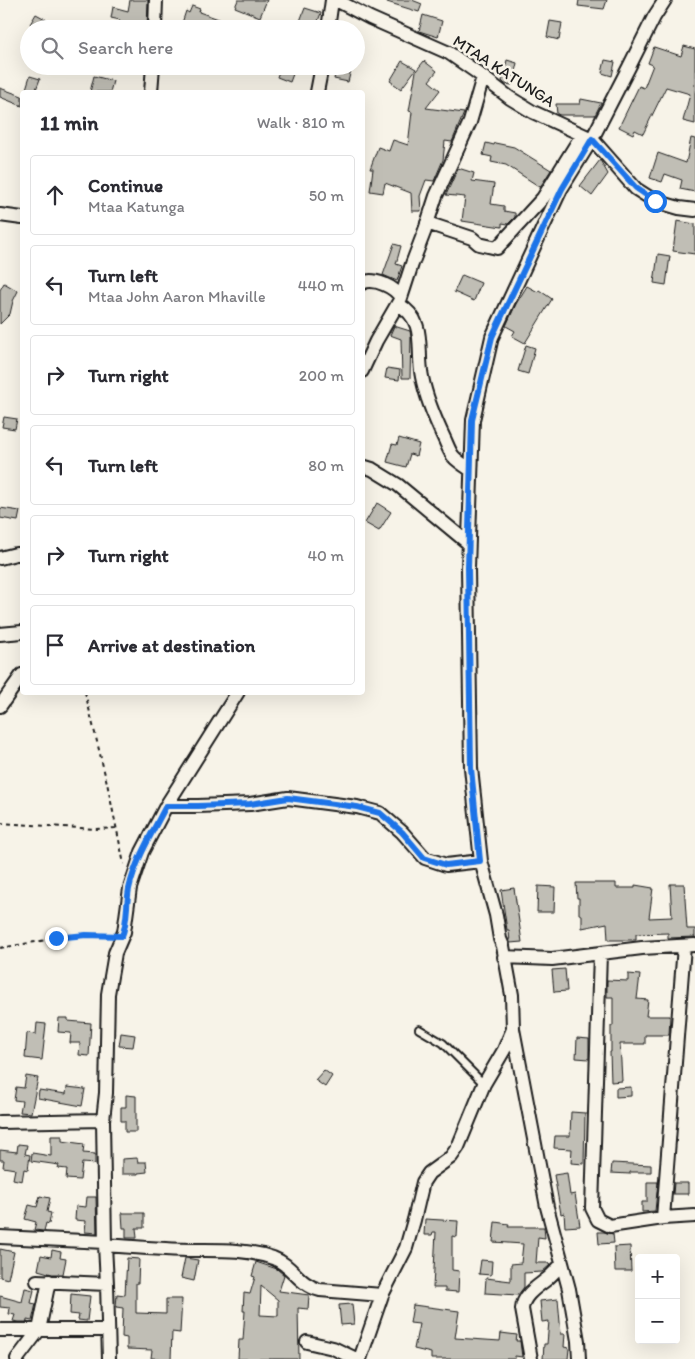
<!DOCTYPE html>
<meta charset="utf-8">
<style>
body{margin:0;font-family:Itim,sans-serif;background:#f7f7f7;color:#2b2b33}
.controls{position:absolute;right:15px;bottom:15px;display:grid;overflow:hidden;border-radius:5px;box-shadow:0 5px 20px #0002}
.controls button{width:45px;height:45px;display:grid;place-items:center;padding:0;border:0;border-bottom:1px solid #e1e1e2;background:#fff;color:#2b2b33;font:25px sans-serif}
.stop{position:absolute;width:15px;height:15px;margin:-11px;border:4px solid #1a73e8;border-radius:50%;background:#fff}
.stop.end{background:#1a73e8;border-color:#fff;box-shadow:0 1px 5px #0008}
.list{margin:0;padding:0;list-style:none}
h2{display:flex;justify-content:space-between;align-items:center;height:65px;margin:0;padding:0 20px;font-size:21px}
h2 small{font-size:16px;font-weight:400;color:#7c7c81}
.list li{display:grid;grid-template-columns:32px 1fr auto;gap:15px;align-items:center;box-sizing:border-box;height:80px;margin:0 10px 10px;padding:0 10px;border:1px solid #e1e1e2;border-radius:5px}
.list b{display:block;font-size:19px;white-space:nowrap}
.list p{margin:0;font-size:16px;white-space:nowrap;color:#7c7c81}
.list em{font-size:16px;font-style:normal;color:#7c7c81}
.icon{flex:none;width:28px;height:28px;fill:none;stroke:currentColor;stroke-width:2;stroke-linecap:round;stroke-linejoin:round}
.map{position:relative;flex:none;width:695px;height:1359px;overflow:hidden}
.search{position:absolute;background:#fff;box-shadow:0 5px 20px #0002;left:20px;top:20px;width:345px;height:55px;display:flex;align-items:center;gap:12px;box-sizing:border-box;padding:0 18px;border-radius:28px;color:#7c7c81;font-size:19px}
.panel{position:absolute;background:#fff;box-shadow:0 5px 20px #0002;left:20px;top:90px;width:345px;height:605px;border-radius:5px}
.map>svg:first-child{display:block}
.building{fill:#c0beb5;stroke:#1c1c1c;fill-rule:evenodd}
.lines{fill:none;stroke-linecap:round;stroke-linejoin:round}
.lane-casing{stroke:#1c1c1c;stroke-width:10}
.street-casing{stroke:#1c1c1c;stroke-width:16}
.path{stroke:#1c1c1c;stroke-width:2;stroke-dasharray:4 4;stroke-linecap:butt}
.lane{stroke:#f7f3e8;stroke-width:6}
.street{stroke:#f7f3e8;stroke-width:12}
.route{stroke:#1a73e8;stroke-width:6}
.labels{text-anchor:middle;dominant-baseline:central;stroke-width:5;stroke-linejoin:round;paint-order:stroke}
.street-label{font-size:16px;fill:#1c1c1c;stroke:#f7f3e8}
</style>
<div class="map">
<svg width="695" height="1359" viewBox="0 0 695 1359">
<rect width="100%" height="100%" fill="#f7f3e8"/>
<filter id="ink" filterUnits="userSpaceOnUse"><feTurbulence type="fractalNoise" baseFrequency=".02" numOctaves="2"/><feDisplacementMap in="SourceGraphic" scale="10" xChannelSelector="R" yChannelSelector="G"/><feConvolveMatrix kernelMatrix="1 2 1 2 8 2 1 2 1" color-interpolation-filters="sRGB"/></filter>
<g filter="url(#ink)">
<path class="building" d="M130 0H148L147 29H118L120 20 111 18 113 7 128 11Z
M238 0H267L260 17 235 7Z
M387 0H412L422 4 419 12 387 2Z
M579 0H607L604 9 578 6Z
M192 6 200 9 199 12 227 22 225 29H180L186 11 189 13Z
M305 8 321 13 315 29H297Z
M36 14 49 21 45 29H38L30 24Z
M423 15 442 21 438 37 419 31Z
M550 21 562 23 559 40 547 37Z
M684 46 695 49V124L683 121 690 94 666 87 643 134 635 130 633 134 619 127 639 86 644 88 653 65 648 63 654 47 681 56Z
M507 60 517 63 512 85 505 84 502 81Z
M605 60 615 62 612 76 602 73Z
M402 61 416 69 401 89 390 81Z
M424 61 437 71 429 81 440 90 426 108 464 113 452 142 445 141 443 160 434 181 426 180 420 196 421 211H412L411 193 385 183 383 193 370 191 373 169H370L378 147 389 151 393 140 408 145 412 112 409 111 416 71Z
M281 66H296L290 82 277 77Z
M337 66H352L348 82 334 79Z
M30 76 40 79 35 92H25Z
M94 76 113 81 110 92H90Z
M0 88 22 96V106L0 97Z
M581 99 601 103 595 115H560L557 114 556 104H580Z
M691 138 695 139V192L680 189 682 180 665 174 662 182 650 178 658 153 686 163Z
M486 143 494 145 495 143 514 147 551 170 540 187 506 165 491 162 492 157 483 155Z
M600 160 608 174 592 196 580 186Z
M458 168 474 173 472 181 494 184 491 204 504 206V211L515 213V217L508 224 502 223V227L462 221 465 197 446 195Z
M677 221 695 224V254L673 251Z
M394 244 401 246 396 264 402 266 397 281 383 275Z
M658 254 670 256 666 285 654 283Z
M462 275 481 283 474 301 454 292Z
M4 283 18 291 13 301 10 314 0 324V290Z
M527 286 538 292 539 290 552 299 525 343 512 336 515 331 506 326 516 304Z
M394 326 410 331 411 337 410 378H402L401 339 390 335Z
M526 345 535 348 528 374 518 371Z
M387 368 400 370 399 380 385 378Z
M4 417 17 419 15 429 2 427Z
M399 438 419 444 416 456 410 454 406 467 387 462 392 444 397 445Z
M377 503 391 512 379 531 365 523Z
M0 508 20 511 18 521 0 518Z
M576 883H616V888H635V885L653 888 649 918 672 917 670 884H684L687 929H695V937L668 938V933L636 934V940H608L607 923 582 928V915L579 914V898H577Z
M538 886 555 887 554 912H537Z
M514 888 522 942 510 943 509 930H507L501 890Z
M565 969 567 991 554 992 552 970Z
M628 974 640 975 637 999 648 1000 646 1016H670L669 1035H645V1044H620L622 1081 611 1082 610 1052H611V1026H613V997H607V980L628 981Z
M59 1018H68V1021L91 1023 89 1056 79 1055 80 1043H70L71 1033 58 1032Z
M37 1023 46 1024 42 1060 25 1058 27 1033 36 1034Z
M121 1033 135 1035 133 1047 119 1046Z
M577 1038 589 1039V1059L576 1058Z
M324 1070 332 1076 325 1087 315 1080Z
M26 1076 38 1078 31 1113 20 1112 22 1101 14 1100 16 1087 24 1088Z
M67 1087 85 1089 82 1106 38 1098 39 1090 66 1094Z
M631 1087V1096L616 1097V1088Z
M126 1095 136 1096V1132H125V1121H121V1107H126Z
M571 1112 585 1113 584 1164 571 1163 572 1149 554 1148 555 1136H570Z
M51 1136H62V1141L84 1144 83 1153 95 1154V1164L82 1163 80 1180 66 1179 67 1169 58 1168 59 1165 31 1161 32 1153 51 1156Z
M18 1144 27 1145 25 1154 30 1155 28 1170 24 1169 22 1181 13 1179 15 1169 3 1167 4 1160H0V1150L17 1152Z
M137 1158 138 1162H146L147 1172 138 1173V1174H122V1159Z
M612 1163 651 1165V1172H630V1174L611 1173Z
M567 1173 570 1195 575 1194 580 1226 565 1227 564 1213 561 1214 554 1175Z
M647 1182H658L655 1211 642 1212V1202H647Z
M674 1183H688V1194H673Z
M40 1196 50 1198 47 1212 51 1213 49 1224 46 1223 44 1231 34 1230 36 1222 25 1219 29 1205 37 1207Z
M87 1197H96L97 1233 85 1232 86 1221 75 1220 76 1206 86 1207Z
M122 1213H144V1228H136L137 1238H126V1228H123Z
M425 1219 458 1221 457 1237 452 1236V1270L459 1271 458 1292 445 1291V1288H433L436 1232H433L432 1235H424Z
M495 1222 509 1224 508 1227H544L545 1238 538 1237 536 1263H550V1265L542 1272 524 1273V1287L518 1295 485 1293 486 1278 511 1281V1264L521 1263 523 1244 493 1242Z
M598 1232H604L613 1234 614 1243 599 1244Z
M630 1246 631 1271H615L614 1247Z
M0 1249 14 1252 8 1279 0 1277Z
M52 1250 61 1252 60 1258 66 1259 63 1274H52L38 1270 41 1255 51 1257Z
M127 1258 139 1259 138 1283H136V1313L166 1314V1299H182L180 1333 172 1332 171 1359 151 1358 152 1350 127 1349V1338L122 1337 123 1308 116 1307 117 1294 125 1295Z
M185 1258 198 1260 194 1281 181 1278Z
M481 1260 492 1261 491 1275 479 1274Z
M256 1262 277 1269 284 1275 279 1291 309 1295 308 1309 298 1308 299 1359H238L239 1340H243L245 1311H243L244 1293 250 1294 255 1277 252 1276ZM261 1286 278 1300V1316L260 1315Z
M25 1288 34 1290 31 1303 36 1304 32 1321 27 1320V1322H19L13 1321 15 1315 9 1314 10 1308 0 1307V1296L22 1302Z
M71 1294 90 1296 87 1321 78 1320 79 1315 70 1314Z
M558 1299 561 1334H565L564 1347 569 1348 568 1359H543L544 1344H547L549 1321 542 1322 540 1301Z
M352 1304 354 1324 341 1325 339 1305Z
M413 1305 459 1311 455 1338 500 1341 501 1333 517 1335 516 1341H520L522 1357 515 1356V1359H431V1353L414 1349 419 1324 410 1323Z"/>
<g class="lines">
<defs>
<path id="lane" d="M419 1029 443 1043 484 1084"/>
<path id="street" d="M336 0 370 18 449 53 475 71 510 98 533 112 592 139 636 189 655 201 679 208 695 210
M155 29 156 0
M328 29 332 0
M151 92 153 66
M317 92 322 66
M0 215 22 218
M427 223 472 238 479 244 497 248 543 198 582 135
M362 283C374 277 395 287 401 298
M398 304C428 321 416 350 422 377 426 398 435 419 444 438 447 444 449 451 453 456 457 461 465 466 471 470
M362 371 376 341 401 298 412 264 425 230 436 196 470 122 483 77
M362 466 372 469 398 485 468 543
M0 558 16 554H22
M0 634 22 632
M0 706 22 675
M166 806H198L250 804 288 798 357 807 380 813 402 832 425 858 446 865 481 861
M600 953 592 1208 598 1220 610 1226 663 1218 695 1216
M504 957 552 959 642 948 695 945
M513 1029 547 1207 569 1289 578 1341 579 1359
M0 1122 103 1120
M663 1218 684 946
M0 1237 105 1242
M105 1245C134 1247 164 1250 193 1250 221 1250 246 1249 273 1258 294 1266 297 1284 320 1290L382 1295
M37 1281 107 1284
M0 1330H108
M307 1342 333 1348 356 1359
M17 1359 39 1330 49 1281
M109 1359 107 1284 105 1245 103 1120 106 1093 108 994 115 953 124 932 130 888 142 852 166 806 238 692
M360 1359 382 1295 406 1248 414 1220 423 1182 429 1173 451 1157 458 1147 484 1084 504 1050 513 1029 512 995 503 946 500 939 496 915 481 861 471 768 468 568 473 420 492 337 561 189 592 139 629 67 654 17 665 0
M531 1359 522 1309C523 1295 537 1287 547 1279 553 1274 557 1269 562 1264"/>
</defs>
<use href="#lane" class="lane-casing"/>
<use href="#street" class="street-casing"/>
<path class="path" d="M85 692 107 783 124 864
M0 823 96 829 117 828
M0 948C38 942 70 934 109 935"/>
<use href="#lane" class="lane"/>
<use href="#street" class="street"/>
</g>
</g>
<g class="lines" filter="url(#ink)">
<path class="route" d="M56 938 86 935 122 936C128 921 126 904 129 889 135 861 153 831 166 806H198L250 804 288 798 357 807 380 813 402 832 424 858 446 865 480 861 471 768 468 568 472 420 492 337 562 189 592 139 636 188 655 201"/>
</g>
<g class="labels">
<g class="street-label">
<text transform="translate(504 71) rotate(33)">MTAA KATUNGA</text>
</g>
</g>
</svg>
<div class="controls">
<button>+</button>
<button>−</button>
</div>
<div class="stop" style="left:655px;top:201px"></div>
<div class="stop end" style="left:56px;top:938px"></div>
<div class="search"><svg class="icon" aria-label="search" viewBox="0 0 24 24"><circle cx="10" cy="10" r="6"/><path d="M15 15l6 6"/></svg>Search here</div>
<section class="panel">
<h2>11 min<small>Walk · 810 m</small></h2>
<ul class="list">
<li><svg class="icon" aria-label="ahead" viewBox="0 0 24 24"><path d="M12 20V5M6 11l6-6 6 6"/></svg><div><b>Continue</b><p>Mtaa Katunga</p></div><em>50 m</em></li>
<li><svg class="icon" aria-label="left" viewBox="0 0 24 24"><path d="M17 20v-9H6M10 6l-5 5 5 5"/></svg><div><b>Turn left</b><p>Mtaa John Aaron Mhaville</p></div><em>440 m</em></li>
<li><svg class="icon" aria-label="right" viewBox="0 0 24 24"><path d="M7 20v-9h11M14 6l5 5-5 5"/></svg><div><b>Turn right</b></div><em>200 m</em></li>
<li><svg class="icon" aria-label="left" viewBox="0 0 24 24"><path d="M17 20v-9H6M10 6l-5 5 5 5"/></svg><div><b>Turn left</b></div><em>80 m</em></li>
<li><svg class="icon" aria-label="right" viewBox="0 0 24 24"><path d="M7 20v-9h11M14 6l5 5-5 5"/></svg><div><b>Turn right</b></div><em>40 m</em></li>
<li><svg class="icon" aria-label="arrive" viewBox="0 0 24 24"><path d="M6 21V4h12l-3 4 3 4H6"/></svg><div><b>Arrive at destination</b></div></li>
</ul>
</section>
</div>
